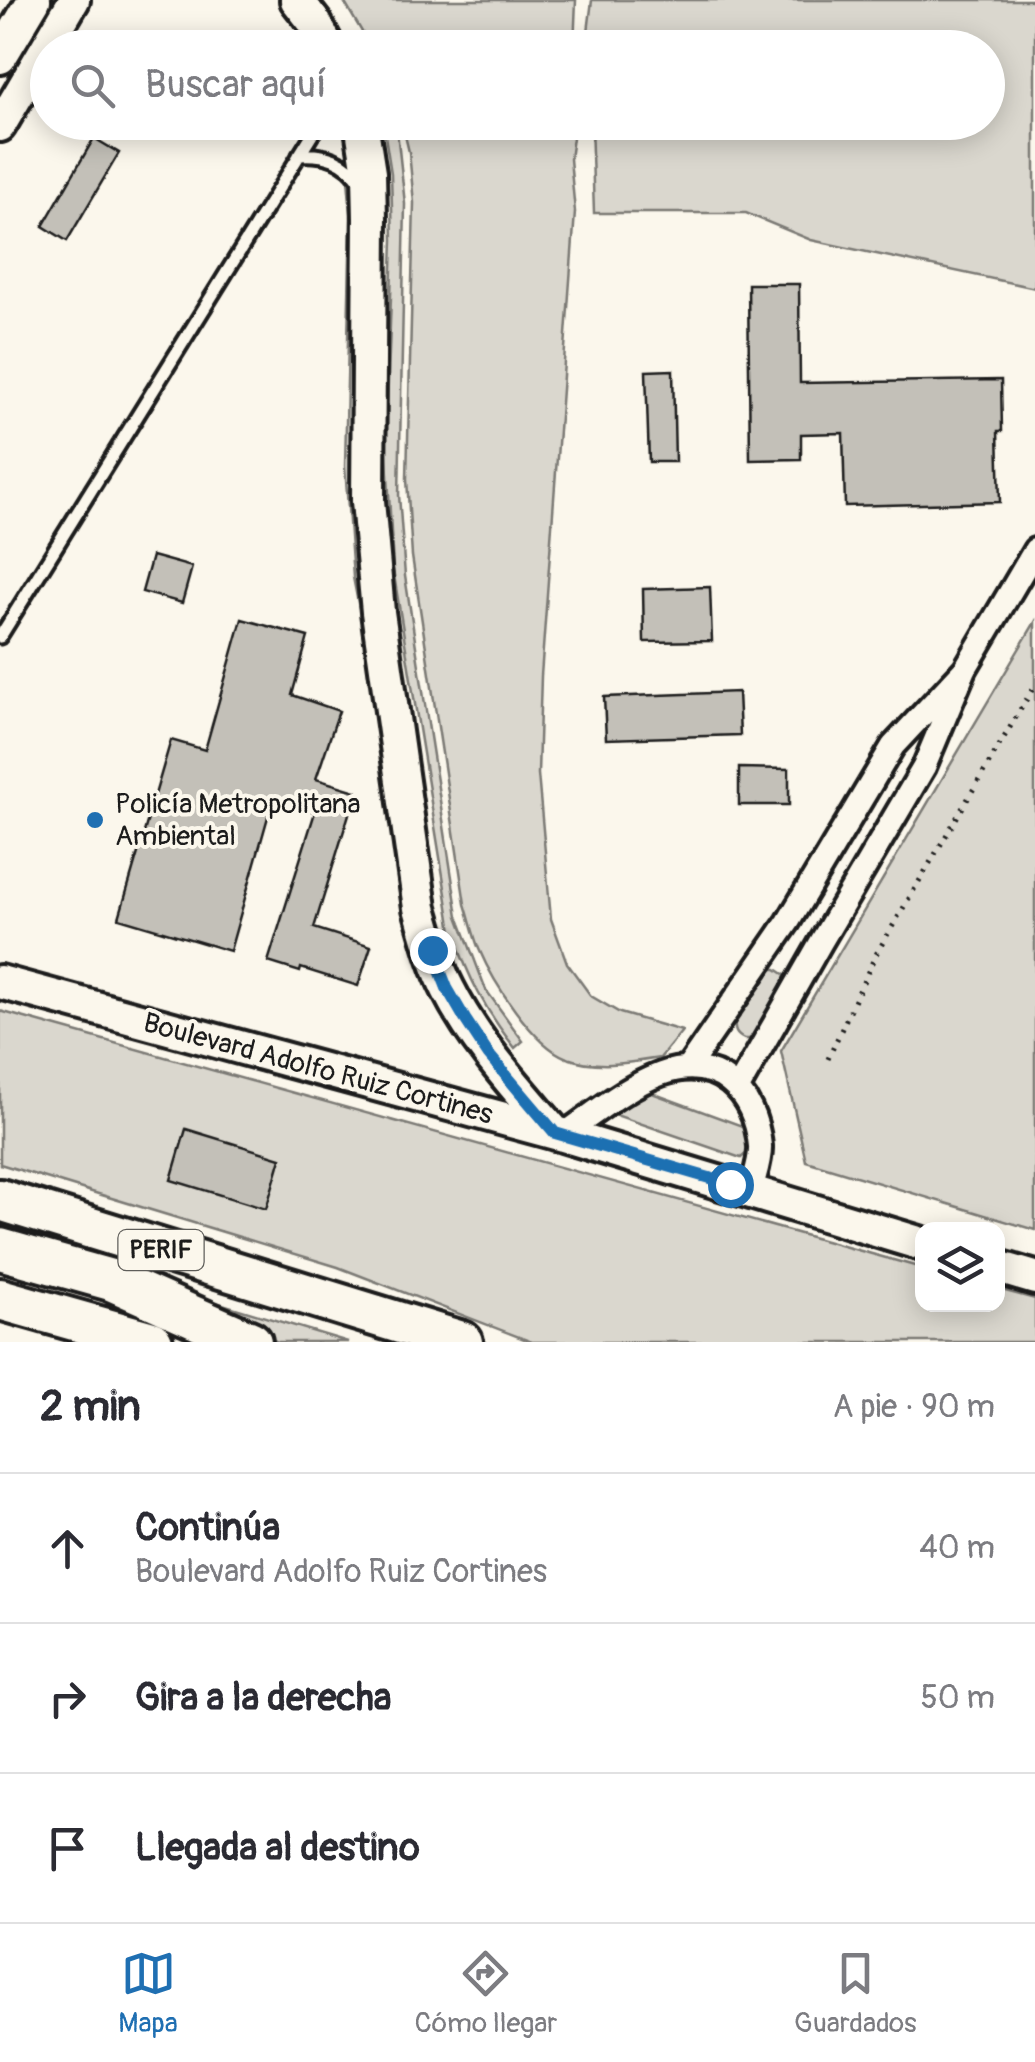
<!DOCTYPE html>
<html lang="es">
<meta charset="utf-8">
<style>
body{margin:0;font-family:Pangolin,sans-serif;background:#f7f7f7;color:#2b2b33}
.controls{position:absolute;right:30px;bottom:30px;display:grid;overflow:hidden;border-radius:20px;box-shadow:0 5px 25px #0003}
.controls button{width:90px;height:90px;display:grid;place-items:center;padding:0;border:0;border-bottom:2px solid #e1e1e2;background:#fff;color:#2b2b33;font:50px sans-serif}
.stop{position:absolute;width:30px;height:30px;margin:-22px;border:8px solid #1f6fb2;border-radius:50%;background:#fff}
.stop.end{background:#1f6fb2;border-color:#fff;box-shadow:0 2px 10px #0008}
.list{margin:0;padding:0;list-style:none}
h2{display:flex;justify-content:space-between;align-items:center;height:130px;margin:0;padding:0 40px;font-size:42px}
h2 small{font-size:32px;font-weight:400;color:#7c7c81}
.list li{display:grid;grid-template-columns:65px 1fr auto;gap:30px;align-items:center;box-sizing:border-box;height:150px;padding:0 40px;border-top:2px solid #e1e1e2}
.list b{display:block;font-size:38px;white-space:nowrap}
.list p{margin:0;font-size:32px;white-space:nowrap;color:#7c7c81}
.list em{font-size:32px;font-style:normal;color:#7c7c81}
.icon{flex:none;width:55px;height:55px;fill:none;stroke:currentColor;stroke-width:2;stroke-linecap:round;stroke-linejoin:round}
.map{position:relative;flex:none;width:1035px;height:1342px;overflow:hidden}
.search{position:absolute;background:#fff;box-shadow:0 5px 25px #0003;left:30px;right:30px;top:30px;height:110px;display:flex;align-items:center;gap:25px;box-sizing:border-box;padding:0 35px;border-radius:55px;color:#7c7c81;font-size:38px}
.sheet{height:580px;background:#fff}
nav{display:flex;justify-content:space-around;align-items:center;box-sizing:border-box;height:140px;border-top:2px solid #e1e1e2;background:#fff;font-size:28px;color:#7c7c81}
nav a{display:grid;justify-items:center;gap:5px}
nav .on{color:#1f6fb2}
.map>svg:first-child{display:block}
.green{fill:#dad7ce;stroke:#7b7a75;stroke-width:2.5}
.building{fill:#c3c0b8;stroke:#1c1c1c;stroke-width:2.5}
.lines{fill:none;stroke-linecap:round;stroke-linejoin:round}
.service-casing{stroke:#1c1c1c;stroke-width:19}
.minor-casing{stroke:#1c1c1c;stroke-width:30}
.tertiary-casing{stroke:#1c1c1c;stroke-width:38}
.secondary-casing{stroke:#1c1c1c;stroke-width:40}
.trunk-casing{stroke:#1c1c1c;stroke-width:48}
.path{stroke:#1c1c1c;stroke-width:5;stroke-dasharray:2.5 8;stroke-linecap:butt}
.service{stroke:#fbf7ec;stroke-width:11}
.minor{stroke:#fbf7ec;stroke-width:22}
.tertiary{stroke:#fbf7ec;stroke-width:30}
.secondary{stroke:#fbf7ec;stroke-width:32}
.trunk{stroke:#fbf7ec;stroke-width:40}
.route{stroke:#1f6fb2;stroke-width:12}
.poi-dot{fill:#1f6fb2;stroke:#fbf7ec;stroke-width:4}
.labels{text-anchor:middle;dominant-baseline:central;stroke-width:8;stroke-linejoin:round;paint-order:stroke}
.shield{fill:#fbf7ec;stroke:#5f5e5a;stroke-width:2.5}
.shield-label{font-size:25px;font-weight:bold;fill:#1c1c1c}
.poi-label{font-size:28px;fill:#1c1c1c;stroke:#fbf7ec;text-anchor:start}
.street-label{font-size:28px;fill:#1c1c1c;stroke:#fbf7ec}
</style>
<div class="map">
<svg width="1035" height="1342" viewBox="0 0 1035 1342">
<rect width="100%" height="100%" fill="#fbf7ec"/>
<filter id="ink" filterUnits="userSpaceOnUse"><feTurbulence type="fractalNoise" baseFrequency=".01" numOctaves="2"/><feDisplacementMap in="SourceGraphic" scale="20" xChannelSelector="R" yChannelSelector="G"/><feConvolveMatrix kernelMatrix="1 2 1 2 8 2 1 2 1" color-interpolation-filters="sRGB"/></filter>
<g filter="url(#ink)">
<path class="green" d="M343 0H576L574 47H371Z
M592 0H1035V288L811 240 746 213H594L591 123 988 122V48L588 47V32Z
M383 123H395L397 131 405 204 399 495 405 576 458 916 486 990 523 1041 515 1048C484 1009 469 978 452 931L393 569 386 437 393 240 391 173Z
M402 123H575L570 159 575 212 541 676 538 774 551 919 567 963 591 996 620 1013 682 1031 660 1058C629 1063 598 1069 567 1058 533 1045 493 982 479 949 473 935 470 919 465 904L412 556 407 479 414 203 409 152Z
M346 157 360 165 400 870 365 639 353 577 345 466 351 214Z
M1035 622V1230L806 1161 781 1051Z
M770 969H776L785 975 783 987 754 1034 750 1039H744C736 1035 734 1031 735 1022Z
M0 1011 922 1268V1304H998V1289L1035 1299V1342H532L338 1267 0 1164Z
M652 1093 745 1127 752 1139 749 1151 741 1158 610 1113 639 1096Z
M176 1290 348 1342H278Z"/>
<path class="building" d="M94 138 119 153 67 241 43 226Z
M748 284H799L800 383 1001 380 1002 431H998L1000 502 845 506 843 433 801 434V459L750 460Z
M673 370 675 462H649L646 371Z
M152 556 192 567 182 603 142 592Z
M710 587 712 641 644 642 643 589Z
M242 619 308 637 292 695 339 711 316 779 356 791 314 928 371 946 358 986 301 968 300 972 268 962 315 812 273 799 230 951 119 918 171 740 205 750Z
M738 692 740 735 606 739 604 697Z
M739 768 789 769V805H739Z
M186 1129 281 1158 266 1209 171 1180Z"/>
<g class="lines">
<defs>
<path id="service" d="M299 155C326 153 345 160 361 182
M0 637 320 122"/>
<path id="minor" d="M965 669 1035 550
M689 1066 788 922 893 746 965 669 924 767 821 942 738 1088
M563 1135C594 1114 625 1087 661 1074 716 1054 755 1091 760 1146 761 1160 754 1177 751 1191"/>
<path id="tertiary" d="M0 126 74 0"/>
<path id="secondary" d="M297 0 315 23 328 48
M0 57 34 0
M361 122 369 173 370 219 368 501 378 612 420 908C428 935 435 964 448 989 475 1043 517 1088 555 1133
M0 982 563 1135 922 1244
M998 1267 1035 1278"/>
<path id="trunk" d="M0 1200 462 1342
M0 1249 111 1280 251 1342
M0 1299 152 1342"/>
</defs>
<use href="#service" class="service-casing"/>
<use href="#minor" class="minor-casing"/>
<use href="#tertiary" class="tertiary-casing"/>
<use href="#secondary" class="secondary-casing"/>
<use href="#trunk" class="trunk-casing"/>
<path class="path" d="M828 1059 875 956 1035 685"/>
<use href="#service" class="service"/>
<use href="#minor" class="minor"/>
<use href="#tertiary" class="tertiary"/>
<use href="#secondary" class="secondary"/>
<use href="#trunk" class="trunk"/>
</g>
</g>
<g class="lines" filter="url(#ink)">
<path class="route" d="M432 950 447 988 465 1019 488 1054 555 1133 730 1184"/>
</g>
<circle class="poi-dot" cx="95" cy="820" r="10"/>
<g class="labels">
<rect class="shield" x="118.5" y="1230" width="85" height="40" rx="8"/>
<g class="shield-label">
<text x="161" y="1250">PERIF</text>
</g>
<g class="poi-label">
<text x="115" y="804">Policía Metropolitana<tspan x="115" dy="32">Ambiental</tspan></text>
</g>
<g class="street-label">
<text transform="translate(318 1069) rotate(15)">Boulevard Adolfo Ruiz Cortines</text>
</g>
</g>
</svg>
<div class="controls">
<button><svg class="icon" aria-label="layers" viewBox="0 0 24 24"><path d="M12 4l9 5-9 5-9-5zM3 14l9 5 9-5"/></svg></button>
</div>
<div class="stop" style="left:730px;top:1184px"></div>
<div class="stop end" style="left:432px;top:950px"></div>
<div class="search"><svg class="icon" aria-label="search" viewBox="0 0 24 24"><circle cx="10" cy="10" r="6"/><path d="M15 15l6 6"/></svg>Buscar aquí</div>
</div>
<section class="sheet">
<h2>2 min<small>A pie · 90 m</small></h2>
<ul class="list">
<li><svg class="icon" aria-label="ahead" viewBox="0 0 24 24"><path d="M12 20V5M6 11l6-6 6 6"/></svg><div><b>Continúa</b><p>Boulevard Adolfo Ruiz Cortines</p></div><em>40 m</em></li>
<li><svg class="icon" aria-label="right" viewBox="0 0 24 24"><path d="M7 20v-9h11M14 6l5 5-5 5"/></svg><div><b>Gira a la derecha</b></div><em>50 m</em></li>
<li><svg class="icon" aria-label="arrive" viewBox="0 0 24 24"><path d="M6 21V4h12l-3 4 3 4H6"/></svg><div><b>Llegada al destino</b></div></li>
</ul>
</section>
<nav>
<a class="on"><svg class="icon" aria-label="map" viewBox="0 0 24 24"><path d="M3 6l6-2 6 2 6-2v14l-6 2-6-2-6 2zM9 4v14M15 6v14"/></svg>Mapa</a>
<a><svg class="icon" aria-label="directions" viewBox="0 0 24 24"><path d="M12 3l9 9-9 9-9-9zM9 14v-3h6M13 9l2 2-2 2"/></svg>Cómo llegar</a>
<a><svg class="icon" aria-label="saved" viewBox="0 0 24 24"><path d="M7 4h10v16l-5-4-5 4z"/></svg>Guardados</a>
</nav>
